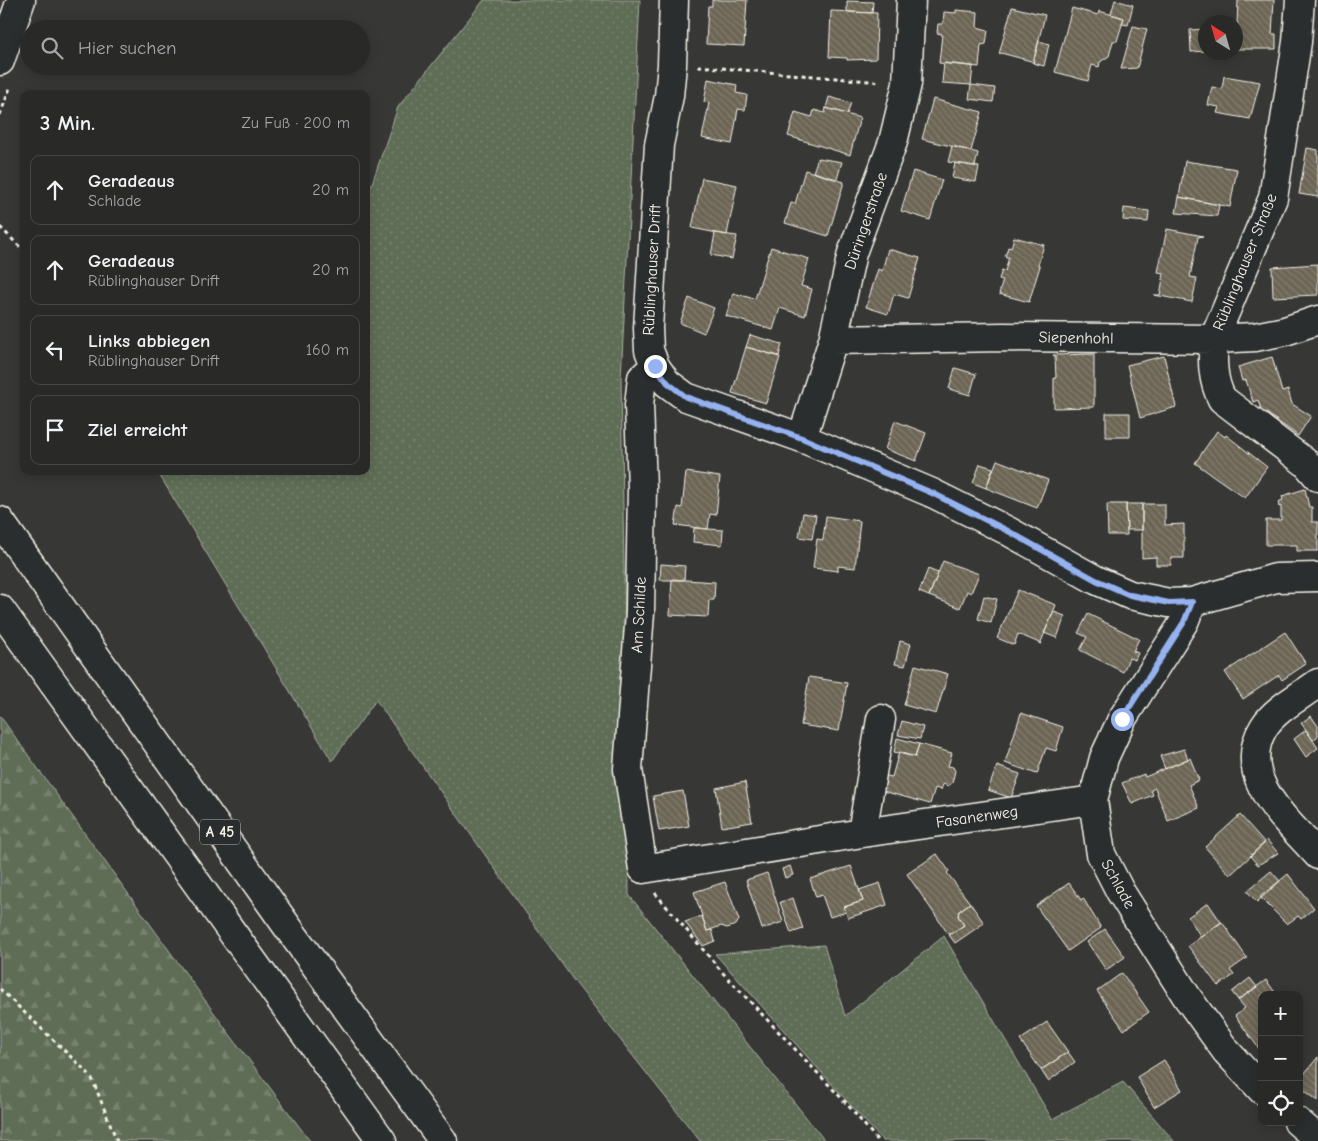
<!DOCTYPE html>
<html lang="de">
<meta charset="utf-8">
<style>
body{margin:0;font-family:"Comic Neue",sans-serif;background:#353634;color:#f1f3f6}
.controls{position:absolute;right:15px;bottom:15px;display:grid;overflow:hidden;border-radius:10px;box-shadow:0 2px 12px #0003}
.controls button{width:45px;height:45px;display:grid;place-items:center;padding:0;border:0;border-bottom:1px solid #454645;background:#292a28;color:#f1f3f6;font:25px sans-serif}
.compass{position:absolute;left:1198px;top:15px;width:45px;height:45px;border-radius:50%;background:#292a28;box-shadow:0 2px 12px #0003;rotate:323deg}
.stop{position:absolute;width:15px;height:15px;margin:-11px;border:4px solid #95b2f1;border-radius:50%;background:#fff}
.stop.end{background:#95b2f1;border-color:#fff;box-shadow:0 1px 5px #0008}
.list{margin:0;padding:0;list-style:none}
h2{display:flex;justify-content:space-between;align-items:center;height:65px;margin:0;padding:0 20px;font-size:21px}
h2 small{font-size:16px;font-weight:400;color:#a5a7a8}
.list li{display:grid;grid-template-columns:32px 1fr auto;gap:15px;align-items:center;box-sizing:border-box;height:70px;margin:0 10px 10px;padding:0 10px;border:1px solid #454645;border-radius:10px}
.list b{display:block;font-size:19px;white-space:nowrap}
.list p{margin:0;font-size:16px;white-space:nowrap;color:#a5a7a8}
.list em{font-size:16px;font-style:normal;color:#a5a7a8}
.icon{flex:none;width:28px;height:28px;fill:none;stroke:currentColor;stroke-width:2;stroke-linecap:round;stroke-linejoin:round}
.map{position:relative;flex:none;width:1318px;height:1141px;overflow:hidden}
.search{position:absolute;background:#292a28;box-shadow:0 2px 12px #0003;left:20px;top:20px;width:350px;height:55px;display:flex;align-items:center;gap:12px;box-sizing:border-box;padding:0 18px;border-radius:28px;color:#a5a7a8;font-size:19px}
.panel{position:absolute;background:#292a28;box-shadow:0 2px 12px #0003;left:20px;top:90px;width:350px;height:385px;border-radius:10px}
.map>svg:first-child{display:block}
.grass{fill:url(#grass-dots);stroke:#a9af9f}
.forest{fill:url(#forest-firs);stroke:#a9af9f}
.building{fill:url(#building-back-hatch);stroke:#f4f1e8}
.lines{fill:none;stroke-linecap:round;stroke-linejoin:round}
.minor-casing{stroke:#f4f1e8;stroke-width:31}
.tertiary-casing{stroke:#f4f1e8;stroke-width:31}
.motorway-casing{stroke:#f4f1e8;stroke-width:31}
.path{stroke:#f4f1e8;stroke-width:3;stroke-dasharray:4 4;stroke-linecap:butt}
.minor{stroke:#2a2d2e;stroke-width:28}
.tertiary{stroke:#2a2d2e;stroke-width:28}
.motorway{stroke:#2a2d2e;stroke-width:28}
.route{stroke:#95b2f1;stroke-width:6}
.labels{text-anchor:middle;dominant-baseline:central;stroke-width:4.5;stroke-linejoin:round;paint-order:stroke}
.shield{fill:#2a2d2e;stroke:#b7b6b0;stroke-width:1}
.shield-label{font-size:15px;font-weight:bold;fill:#f4f1e8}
.street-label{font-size:16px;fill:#f4f1e8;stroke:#2a2d2e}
</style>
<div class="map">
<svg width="1318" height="1141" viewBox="0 0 1318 1141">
<defs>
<pattern id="grass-dots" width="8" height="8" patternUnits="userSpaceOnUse" patternTransform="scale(1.25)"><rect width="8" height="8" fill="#5e6d56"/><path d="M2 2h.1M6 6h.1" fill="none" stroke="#76826e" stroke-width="1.8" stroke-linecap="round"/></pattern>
<pattern id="forest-firs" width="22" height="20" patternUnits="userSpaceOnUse" patternTransform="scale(1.25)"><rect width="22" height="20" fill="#5e6d56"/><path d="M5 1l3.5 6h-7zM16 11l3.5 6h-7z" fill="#76826e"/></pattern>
<pattern id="building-back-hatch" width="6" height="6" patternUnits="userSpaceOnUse" patternTransform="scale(1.25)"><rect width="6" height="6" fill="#6c6555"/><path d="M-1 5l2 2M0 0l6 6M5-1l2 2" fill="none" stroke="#827c6d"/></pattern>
</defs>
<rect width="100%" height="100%" fill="#373836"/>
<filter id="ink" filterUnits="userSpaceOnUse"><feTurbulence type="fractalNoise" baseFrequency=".02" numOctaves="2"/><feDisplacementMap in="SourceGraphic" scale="10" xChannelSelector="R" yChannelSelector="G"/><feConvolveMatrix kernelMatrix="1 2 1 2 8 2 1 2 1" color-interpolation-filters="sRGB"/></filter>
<g filter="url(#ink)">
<path class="grass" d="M484 0H640L621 378 629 895 825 1141H700L574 981 376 700 332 761 157 471H366V201L398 107Z
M944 936 1052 1119 1123 1082 1174 1141H883L715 954 824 945 845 1016Z"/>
<path class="forest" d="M0 716 228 1032 310 1141H0Z"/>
<path class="building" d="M712 0H747L744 46 706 44 708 6H712Z
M1115 0 1133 5 1128 25 1122 24 1124 18 1111 14Z
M1238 0H1274L1272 34H1276V49H1236Z
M847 1 873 2 872 13 847 12Z
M1012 7 1045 15 1033 63 1031 61 1001 53 999 54Z
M1072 8 1098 15 1099 11 1124 18 1117 41H1113L1109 56 1100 62 1099 67 1092 65 1088 81 1055 72Z
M956 10 978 12 977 27 988 30 986 44 981 45 979 67 939 63 942 34 937 33 938 24H943L944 12 956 13Z
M831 11 877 13 876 59 847 60V58L829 57Z
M1133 26 1147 29 1137 68 1121 69Z
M1206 29V51L1191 52 1190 30Z
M1039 41 1049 44 1044 66 1033 63Z
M944 63 973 66 971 85 942 83Z
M1224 76 1260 82 1250 119 1217 113 1219 107 1208 105 1212 87 1222 89Z
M708 79 737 85 736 93 747 95 745 110 738 109 732 144 702 138 709 103 704 102Z
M971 85 995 88 993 102 969 99Z
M829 97 851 103 847 114 826 108Z
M933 99 982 112 971 151 922 139Z
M826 108 860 118 850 155 788 136 795 112 812 117 814 110 825 113Z
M952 146 978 153 975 166 948 162Z
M1307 148 1318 150V197L1299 194Z
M818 158 842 162 837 179 813 172Z
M1185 161 1237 169 1230 207 1179 197Z
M955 163 979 167 976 182 952 178Z
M805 170 844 182 828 236 785 223 791 203 795 204Z
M913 171 942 180 930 220 901 211Z
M702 178 737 185 727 235 692 228Z
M1179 197 1219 205 1217 216 1176 213Z
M1124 208 1149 211 1148 222 1123 220Z
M1167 229 1203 236 1198 237 1190 277 1197 278 1192 302 1154 295H1160L1164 273 1158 272Z
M715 233 737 236 732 259 711 255Z
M1014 237 1044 245 1038 265 1040 266 1029 302 999 294 1003 280 999 279 1002 270 1005 271 1009 257H1005L1008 247 1011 248Z
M771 247 809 259 801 286 812 289 805 316 780 308 773 330 726 316 733 293 755 299Z
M888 249 920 258 908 298 894 294 888 314 866 307 878 269 882 271Z
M1318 264V295L1273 297 1272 267Z
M689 298 714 308 704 333 680 323Z
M750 335 782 344 779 356 746 347Z
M746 347 780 357 766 403 732 393Z
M1094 354V407L1054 408V378H1056L1055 356 1053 355Z
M1164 356 1176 407 1140 418 1127 365Z
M1272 357 1282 392 1288 390 1292 404 1311 416 1298 436 1265 412 1262 413 1258 400 1253 402 1246 380 1242 381 1238 367Z
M955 368 976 374 970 395 949 389Z
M1106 413H1130V437H1106Z
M895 421 926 433 916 461 885 449Z
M1217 431 1225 437 1226 435 1267 467 1245 498 1195 463Z
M997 460 1048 480 1037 508 986 488Z
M980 464 993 468 986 488 973 483Z
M686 472 720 477 716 515 710 514 708 529 675 525 678 507 682 508Z
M1305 489 1309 507H1312V522H1318V551H1297V545H1266V520H1281V506L1279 507 1278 502 1283 500 1282 496Z
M1107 504H1126L1127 535H1108Z
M1126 504H1142V530H1127Z
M1142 504H1165V525L1184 524V558H1171V565H1156V557L1142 558Z
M803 513 816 515 812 539 799 537Z
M826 516 860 521 855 568 838 566V571L813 568 817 539 823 540Z
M694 528 723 530 722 545 693 542Z
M943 561 979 574 971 593 967 591 960 608 929 596Z
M661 564 685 566 684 580H660Z
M928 569 938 573 929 596 919 592Z
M672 579 715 582 714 600H709L708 617 670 615Z
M1018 590 1056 605 1041 642 1042 644 1018 634 1014 645 997 638Z
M984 596 997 599 991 623 978 619Z
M1054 612 1065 616 1057 638 1044 633Z
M1088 614 1139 639 1133 651 1138 653 1135 660 1129 658 1123 672 1080 650 1087 637 1078 633Z
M1285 632 1306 664 1282 680 1279 675 1243 699 1225 672Z
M900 641 911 644 905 666 895 664Z
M915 665 948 674 936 714 904 705Z
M809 677 847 683 839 731 801 725Z
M1021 713 1063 727 1056 751 1046 748 1037 774 1005 763Z
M1311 716 1318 726V736L1313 740 1301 723Z
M902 721 923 727 920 739 898 735Z
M1306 730 1318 748 1306 757 1294 739Z
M897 738 919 744 915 757 894 752Z
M919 744 952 753 948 766 953 767 955 771 952 783 948 786 943 784 941 790 935 788 930 804 879 790 883 775 892 777 899 752 915 757Z
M1184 749 1188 759 1165 769 1160 756Z
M1190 758 1199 780 1189 785 1199 808 1168 821 1155 788 1151 790 1153 795 1132 804 1122 783 1144 774 1145 777Z
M997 766 1020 774 1011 798 988 790Z
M745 782 752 822 722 827 716 788Z
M683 791 689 826 659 831 653 796Z
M1240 815 1265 843 1230 875 1205 847Z
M1267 840 1278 853 1258 865 1250 856Z
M937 854 949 871 947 873 970 903 959 911 958 916 964 925 949 935 907 874Z
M790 866 793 875 785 878 782 869Z
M851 866 863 901 844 907 846 912 830 917 822 895 816 897 810 879Z
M1271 871 1280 881 1257 902 1247 891Z
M767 873 783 922 762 929 746 880Z
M1288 874 1314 908 1301 919 1298 916 1287 924 1260 897Z
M725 882 739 920 736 925 727 928 721 926 707 931 694 892Z
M880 883 887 905 848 918 844 907 863 901 859 890Z
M1069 883 1081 900 1083 898 1101 928 1068 951 1036 906Z
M793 898 803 929 791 933 780 902Z
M970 903 984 923 955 943 949 935 964 925 958 916 959 911Z
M1208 903 1221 922 1201 937 1188 917Z
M702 916 707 931 712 930 715 941 703 946 685 922Z
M1222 922 1247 958 1230 970 1234 975 1218 986 1188 946Z
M1105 929 1125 957 1106 970 1087 942Z
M1122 973 1149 1012 1124 1030 1097 991Z
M1250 978 1257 987 1238 1000 1232 992Z
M1266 980 1277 995H1262L1260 1050 1235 1016 1245 1008 1238 1000Z
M1047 1022 1068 1052 1041 1070 1020 1040Z
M1068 1052 1075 1062 1048 1081 1041 1070Z
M1318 1057V1101L1299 1086V1080Z
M1164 1060 1182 1090 1154 1107 1137 1077Z"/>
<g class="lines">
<defs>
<path id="minor" d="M674 0 672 65 669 96 659 145 648 328 649 350 655 366 667 383 686 397 802 438 932 493 1008 531 1096 580 1130 595 1169 603 1192 602 1276 578 1318 577
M1300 0 1297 42 1273 198 1214 339C1212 360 1212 380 1222 399L1306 463 1318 477
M833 340 1003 337 1214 339 1255 337 1285 331 1318 320
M655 366 642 378 639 405 642 488 640 613 628 769 643 869 862 833 1093 800
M802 438 833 340 852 253 893 142 907 84 911 0
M1192 602 1184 622 1122 719 1104 758 1093 800 1101 854 1120 891 1187 997 1226 1051 1262 1090
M1318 683C1301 696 1275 709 1264 727 1233 777 1289 822 1318 855
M862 833 881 719
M1298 1122 1318 1139"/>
<path id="tertiary" d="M0 61 21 0"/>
<path id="motorway" d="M0 521 294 936 443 1141
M0 609 382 1141"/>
</defs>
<use href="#minor" class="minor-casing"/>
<use href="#tertiary" class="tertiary-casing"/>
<use href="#motorway" class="motorway-casing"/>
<path class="path" d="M698 66 881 82
M0 115 11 85
M0 227 24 251
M655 893 723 973 847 1104 878 1141
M0 989 91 1076 117 1141"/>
<use href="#minor" class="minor"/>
<use href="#tertiary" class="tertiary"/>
<use href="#motorway" class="motorway"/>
</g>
</g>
<g class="lines" filter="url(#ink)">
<path class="route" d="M655 366 668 383 686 397 802 438 932 493 1008 531 1096 580 1130 595 1169 603 1192 602 1184 622 1122 719"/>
</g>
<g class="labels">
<rect class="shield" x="200" y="819.5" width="40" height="25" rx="4"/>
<g class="shield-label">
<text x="220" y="832">A 45</text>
</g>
<g class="street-label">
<text transform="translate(866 221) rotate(-71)">Düringerstraße</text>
<text transform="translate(1245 262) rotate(-68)">Rüblinghauser Straße</text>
<text transform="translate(652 270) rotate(-87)">Rüblinghauser Drift</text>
<text transform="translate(1076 338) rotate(1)">Siepenhohl</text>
<text transform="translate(639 615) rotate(-87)">Am Schilde</text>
<text transform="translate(977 817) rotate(-8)">Fasanenweg</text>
<text transform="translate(1118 884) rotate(61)">Schlade</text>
</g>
</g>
</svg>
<div class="controls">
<button>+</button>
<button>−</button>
<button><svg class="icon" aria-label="locate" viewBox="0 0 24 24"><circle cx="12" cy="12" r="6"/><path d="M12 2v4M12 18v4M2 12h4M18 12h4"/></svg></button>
</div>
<svg class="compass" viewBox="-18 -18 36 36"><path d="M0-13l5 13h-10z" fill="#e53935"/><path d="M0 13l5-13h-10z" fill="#a5a7a8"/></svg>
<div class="stop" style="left:1122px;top:719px"></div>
<div class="stop end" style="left:655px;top:366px"></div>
<div class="search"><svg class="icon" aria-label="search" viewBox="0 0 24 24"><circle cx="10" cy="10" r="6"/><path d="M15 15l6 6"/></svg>Hier suchen</div>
<section class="panel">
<h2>3 Min.<small>Zu Fuß · 200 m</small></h2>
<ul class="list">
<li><svg class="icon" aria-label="ahead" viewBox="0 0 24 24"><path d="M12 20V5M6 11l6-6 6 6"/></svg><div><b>Geradeaus</b><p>Schlade</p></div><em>20 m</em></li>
<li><svg class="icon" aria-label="ahead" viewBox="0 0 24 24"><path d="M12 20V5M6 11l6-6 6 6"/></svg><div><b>Geradeaus</b><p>Rüblinghauser Drift</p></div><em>20 m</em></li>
<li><svg class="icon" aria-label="left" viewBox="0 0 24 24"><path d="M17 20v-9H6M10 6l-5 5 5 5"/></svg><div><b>Links abbiegen</b><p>Rüblinghauser Drift</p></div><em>160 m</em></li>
<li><svg class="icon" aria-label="arrive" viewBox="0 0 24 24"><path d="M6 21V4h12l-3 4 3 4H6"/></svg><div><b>Ziel erreicht</b></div></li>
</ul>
</section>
</div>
